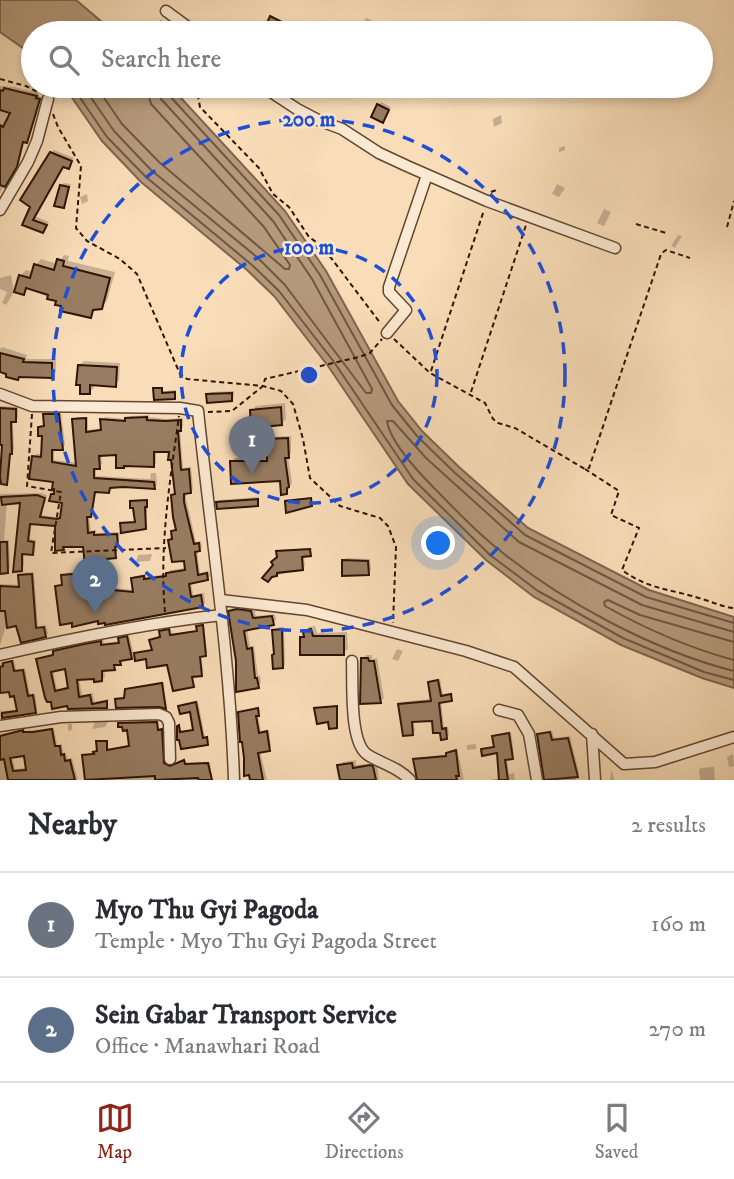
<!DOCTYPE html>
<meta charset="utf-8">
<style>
body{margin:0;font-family:"IM FELL DW Pica",serif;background:#f2f2f3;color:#2b2b33}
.you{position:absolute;left:439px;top:544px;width:24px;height:24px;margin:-18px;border:5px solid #fff;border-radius:50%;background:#1a73e8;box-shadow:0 0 0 10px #1a73e833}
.badge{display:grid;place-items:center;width:46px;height:46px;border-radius:50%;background:#8f2418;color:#fff;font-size:23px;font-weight:700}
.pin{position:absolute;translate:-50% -58px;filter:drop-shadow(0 2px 4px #0008)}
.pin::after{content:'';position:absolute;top:37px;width:24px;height:21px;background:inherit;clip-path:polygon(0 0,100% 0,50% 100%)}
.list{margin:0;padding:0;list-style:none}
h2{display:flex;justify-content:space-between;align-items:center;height:91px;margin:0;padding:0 28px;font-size:30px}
h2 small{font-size:23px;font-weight:400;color:#7c7c81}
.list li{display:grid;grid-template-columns:46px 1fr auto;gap:21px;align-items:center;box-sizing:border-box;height:105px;padding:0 28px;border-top:2px solid #e1e1e2}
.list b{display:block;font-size:26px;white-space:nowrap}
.list p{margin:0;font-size:23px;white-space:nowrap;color:#7c7c81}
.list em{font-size:23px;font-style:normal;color:#7c7c81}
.icon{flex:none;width:38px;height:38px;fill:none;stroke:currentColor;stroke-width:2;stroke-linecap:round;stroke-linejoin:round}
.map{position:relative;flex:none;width:734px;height:780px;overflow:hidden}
.search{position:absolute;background:#fff;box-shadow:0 4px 10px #0003;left:21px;right:21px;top:21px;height:77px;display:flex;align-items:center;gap:18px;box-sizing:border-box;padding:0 24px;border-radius:38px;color:#7c7c81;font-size:26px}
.sheet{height:301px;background:#fff}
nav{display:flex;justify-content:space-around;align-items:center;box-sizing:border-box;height:98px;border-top:2px solid #e1e1e2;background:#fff;font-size:19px;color:#7c7c81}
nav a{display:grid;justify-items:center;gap:4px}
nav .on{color:#8f2418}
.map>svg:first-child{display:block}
.water{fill:#b4997b;stroke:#7f644c;stroke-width:2}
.shadow{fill:#0003;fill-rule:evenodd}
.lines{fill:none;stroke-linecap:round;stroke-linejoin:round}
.shore{stroke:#725640;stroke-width:2}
.building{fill:#987d62;stroke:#2f1405;stroke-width:2;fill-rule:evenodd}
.minor-casing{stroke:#624632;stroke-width:13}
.path{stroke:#2f1405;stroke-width:2;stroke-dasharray:5 3.5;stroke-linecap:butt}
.minor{stroke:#fbe9d1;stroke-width:10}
.ring{fill:none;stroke:#1d4ed8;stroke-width:3.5;stroke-dasharray:12 9}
.centre{fill:#1d4ed8;stroke:#fbe9d1;stroke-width:3.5}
.ring-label{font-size:21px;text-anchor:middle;font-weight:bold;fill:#1d4ed8;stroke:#fbe9d1;stroke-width:5;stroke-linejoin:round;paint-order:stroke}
</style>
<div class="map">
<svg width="734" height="780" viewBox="0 0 734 780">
<rect width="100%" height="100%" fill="#f9ddb8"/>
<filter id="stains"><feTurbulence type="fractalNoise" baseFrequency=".00286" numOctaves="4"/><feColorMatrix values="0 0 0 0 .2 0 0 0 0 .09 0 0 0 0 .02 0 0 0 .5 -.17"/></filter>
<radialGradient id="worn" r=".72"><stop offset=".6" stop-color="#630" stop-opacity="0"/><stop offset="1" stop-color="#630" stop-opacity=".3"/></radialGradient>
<path class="water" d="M0 0H76L115 33H33V55L0 32Z
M64 86H170L285 211 326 271 398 401 422 431 459 467 528 528 649 590 734 617V688L702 678 621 645 534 597 486 560 408 484 328 366 274 296 247 270 141 182 102 141Z"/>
<path class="shadow" d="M366 18 377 23 371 31 361 27Z
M302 28 313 33H298Z
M0 86 15 87 38 93V96L42 97 29 139 24 141 18 163 0 193Z
M381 102 391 107 385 118 379 105Z
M501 115 502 123 494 127 493 119Z
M565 146V150L559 152V148Z
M54 150 74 158 68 167 64 166 34 216 49 222 43 231 25 224 51 153Z
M64 183 71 184 64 206 61 185Z
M557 184 565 188 559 197 552 194Z
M87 194 88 201 82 204 80 197Z
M604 209 611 212 604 226 597 223Z
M678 235 682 236 675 248 671 246Z
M64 255 69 256 68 261 115 272 107 301 101 307 97 308 90 316 63 305 51 293 29 287 23 293 20 276 26 270 33 272 36 265 41 259 58 264Z
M11 275 14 292 6 305 2 303 7 292 0 289V278Z
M2 347 27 355 26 359H56V372L51 376 0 371V349Z
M84 361 120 363 119 380 115 385 94 384V388L89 392 79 365Z
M157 387H163V391L176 390V395L156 398Z
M234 391V396L232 399 208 395 211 392Z
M285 403 286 419 281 424 252 410 256 406Z
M0 406 18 407V418L13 421 14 450 11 452 9 480 6 483 3 474H0V463H4V443H0Z
M48 412H61L65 445 62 448H54V460L78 463 74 420 77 417H88V430L103 428 102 420 105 417 126 419 130 416 149 415V417L168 419 183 418V426L180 429 183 468 191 467 193 489 186 492V498L196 542 201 541 202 547 197 550 200 573 209 571 210 576 207 579 191 581 193 595 204 593 205 603 203 605 107 623 57 587 64 584 63 576 66 573 75 572 76 579 85 577 88 598 107 594 116 588 135 590 133 579 135 576 146 574V577L168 574 170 570 186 568V559L170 540 174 537 173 532 178 529 173 496 176 492 171 451H156V463L154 466 117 453 101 454 102 464 96 467V476L150 479 151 473H156L157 485 154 487 111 486 108 492 96 490 93 513 89 516 91 531 96 530V533L120 532 117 554 109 557V563L106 566 85 545H66L63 548 57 524 32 523 30 539 36 540 35 550 32 553 24 552V566L21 569 22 502H7L4 540H9L10 568 0 572V494L41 493 47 495 41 515 62 518 64 502 52 495 56 491 55 481 34 456 36 454H43L44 434 39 427 46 425 45 415Z
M291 436V453L288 456 292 483 286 493 282 479 232 461 235 458H269L268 440 271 437Z
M259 497 257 504 218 502 220 500Z
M312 497 311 505 287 502 289 500Z
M148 499 146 528 122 524 136 522 132 502 133 500Z
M312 548 310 554 304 555 305 566 302 569 277 575 278 552 280 550Z
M152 554 150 561 136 562 138 555Z
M346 558 370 559 371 570 368 573 344 561Z
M34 572 38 627 46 625 48 633 45 636 18 624 6 626 0 645V584L21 585 20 576 23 573Z
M233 608H254L256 616 275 614 276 620 273 623 247 629 250 646H254L258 676 260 675 261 683 258 686 238 675 230 611Z
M200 625H204L207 653 201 655 203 672 193 675V686L168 663 136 654 153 650 162 637V630L171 629 172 634 199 631Z
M315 626 317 633 347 632 348 649 343 653 302 637 309 627Z
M284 627 285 664 283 666 276 653 274 630Z
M129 634 134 655 131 658 117 663 114 668 104 669 105 677 102 680 96 677 79 678 82 695 93 693 94 702 109 699 106 706 68 704 53 707 38 660 41 657 55 654 58 649 103 639 104 643 121 641 123 635ZM66 666 70 686 57 689 53 670Z
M397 649 403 651 398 661 392 659Z
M366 655H372V659L377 658 384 698 380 701 363 659Z
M14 660 16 670 25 668 30 695 35 694 37 709 35 712 0 717V709L1 712 19 709 16 694 10 690 0 692V663Z
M440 679 443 694 453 693 451 699 441 701 444 727H448L449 735 446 737 434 720H413L415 731 412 733 399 705 402 702 432 699 430 683Z
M164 682 165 707 117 700 126 697 129 688Z
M198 701 205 737 208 736 209 742 182 747 178 727 180 725 181 731 195 729 192 709 180 706Z
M338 705V724L336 726 316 709Z
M259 707 260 712 258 714 261 732 269 730 271 747 260 751 267 780H252L251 773 245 774 240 712Z
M158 720 159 729 163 728 164 757 169 765 186 760V763L210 762 212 780H175L173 770 164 772 165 780H87L84 756 97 750 99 740H108V749L130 745 129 728 119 723 121 722Z
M95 722H108L105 727 92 729Z
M68 724H72V730L68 731Z
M54 728 57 745 62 744 63 753H66L68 759 72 758 78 780H0V734L25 729V731L37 730ZM26 754 27 768 15 769 12 756Z
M552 731 554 738 570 736 579 773 575 775 576 780H546L538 735Z
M511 732 514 755 507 758 509 774 514 773 515 780H489L500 778 498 751 483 750 496 746 494 737 496 735Z
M476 744V749L467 750V745Z
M457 749 464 780H418L415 760 417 758 448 755 450 751Z
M733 754 734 766 729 767 727 757Z
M356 760V765L377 763 379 780H344L339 766 343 762Z
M714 767 715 780H700L699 770 701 768Z
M612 771 614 780H610L611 772Z"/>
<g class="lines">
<path class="shore" d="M72 86 107 137 146 177 252 265 279 291 334 362 413 479 490 555 538 591 623 638 704 672 734 680
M83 86 114 131 151 170 258 258 285 285 366 393H371L372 389 312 279 273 221 161 99 156 86
M96 86 122 124 159 162 285 269H289L290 265 264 227 151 104 146 86
M165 86 167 93 279 215 320 275 392 405 417 436 454 472 525 535 646 597 734 623
M734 632 642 605 519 542 426 458 393 421H387C390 442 421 475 436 490 456 510 476 532 498 549 561 601 654 651 734 671
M734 642 640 615 608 600 604 602 605 606C646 629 689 648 734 660"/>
</g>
<path class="building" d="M270 16 284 23 280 33 266 25Z
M4 88 37 96 36 98 40 99 27 143 23 142 17 167 5 187 0 185V125L3 127 10 113 0 110V90L3 91Z
M377 104 389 110 383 123 371 117Z
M50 152 72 161 69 169 63 167 33 220 47 225 43 233 22 225 30 207 20 200Z
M60 185 69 187 64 208 54 206Z
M57 259 64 261 63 266 110 278 102 309 93 310 91 318 60 311 61 306 55 305 56 301 47 299 48 295 26 288 24 295 14 292 19 275 30 278 34 264 54 270Z
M0 353 24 359 23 362 52 363V378L19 377 18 380 6 377V374L0 372Z
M78 365 117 367 116 387 90 385V394H80V385H76Z
M153 388H162V393L175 392V399L154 400Z
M232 393V401L207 403 206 394Z
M281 407 282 425 251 428 250 410Z
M0 408 16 409V422H11L12 454H10L7 485 1 484 0 476 2 445H0Z
M43 414H59L63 450H52V462L76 466 72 419 86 418V432L101 430 100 419 125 421V418L147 417V420L165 421 181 420V431H178L181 470 189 469 191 493 184 494V502L194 544 199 543 200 551 195 552 198 575 207 573 208 580 189 584 191 597 201 595 203 607 105 625V623L98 624V621L72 627V623L60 625 55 586 62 585 61 575 73 574 74 581 82 579 86 599 106 596V593L112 590 133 592 131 578 144 576V579L166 576V573L185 570 184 561 172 562 168 540 172 539 171 531 176 530 173 517 171 495 175 494 171 460H168L169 452H154V467L124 466V468H116V455L99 456 100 469H94V478L154 482 155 489 123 487 110 488 109 493 95 492 91 517H87L88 533 94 532V535L117 534 118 546 115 547 116 558 107 559V567H98V563L85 565 83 547H63L64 550 55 551V526L30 524 28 541 34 542 33 555 22 554V571L13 572 20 503 2 505 1 497 37 495 45 498 40 517 57 519 60 518 62 503 49 501 51 494H54V489H52L53 482 29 479 32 456 41 457 42 436H38V427L44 426Z
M288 438 289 458H285L289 487 287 488V494L281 495 280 481 231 484 230 461H267L266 439Z
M311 498 312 506 286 513 285 501Z
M258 499V506L217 509 216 502Z
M147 500V507H145L146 529 121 533 120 523 135 522 133 508H130V501Z
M0 542H7L8 573 0 574Z
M310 549 311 556 302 557 303 570 277 573V576L272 577 268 582 262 578 273 565 271 562 277 557 276 551Z
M342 560 368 561 369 575 342 576Z
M32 574 36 628 44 627 46 637 21 643 16 626 7 628 5 611H0V586L19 587 18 575Z
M237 609 251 611 253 618 272 616 274 625 244 631 247 649 252 648 255 678H257L259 688 236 692V661L228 611Z
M203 625 206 656 200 657 202 676 192 677 194 687 173 691 167 665 147 668 146 659 135 661 134 653 152 650 149 640 160 637 159 631 169 629 170 635 197 631 196 626Z
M282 629 283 668 273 669 272 655 274 654 272 630Z
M311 629 313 636H344V655H300V637H304L303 631Z
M127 636 132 659 120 661 121 665H114L115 670 102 671V681L94 682V679L77 680 79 697 90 695 92 704 107 701V708L68 709 67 706 52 709 51 702H47L45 698 36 659 53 655V651L84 644 101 641V645L119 643 118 638ZM65 669 68 688 55 691 51 672Z
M361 658H368L369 661H374L381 703 360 704Z
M12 661 14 671 23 670 28 696 33 695 36 713 2 718V713L17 711 14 696 10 697 9 692 0 693V667L3 666V663Z
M438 680 441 696 451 694 452 701 439 703 442 729 446 728 447 739 441 740 440 733H433L432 721 412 722 413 735 403 736 398 704 431 701 428 682Z
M162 683 166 709 159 707 116 708 115 699 124 698 125 689Z
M196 702 203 738 207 737 208 745 181 749 179 740H177V726L179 725 180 732 193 730 190 712 180 714 178 706Z
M337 706V728L329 729 328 722 317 724 314 708Z
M258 708 259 716H256L259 733 267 731 270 751 258 753 263 780H250L249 775 244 776V758L242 742H240L238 712Z
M157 722 158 730 162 729 164 763 170 766 184 760 185 764 208 763 212 780H199L198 778 155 780V776L85 780 82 755 94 754 93 752 97 751 96 741H107V750L129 746 127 730 123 731 122 727H118V723Z
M52 729 55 746H60L61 755 64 754 65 761 70 760 75 780H8L4 759 0 760V736L23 730V732H33ZM24 756 26 770 13 771 10 758Z
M550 732 552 740 568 738 578 777 544 780 537 734Z
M509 733 513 759 505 760 508 780H499L497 753 482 756 481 749 494 747 492 736Z
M456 750 459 776H456L457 780H417L413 759 446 756V753Z
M352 763 353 768 370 765 373 766 376 780H340L337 765Z"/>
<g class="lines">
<defs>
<path id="minor" d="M166 11 196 33
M262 86 297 109 318 120 342 129 379 153 407 166 487 201 615 248
M0 210 28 162 37 141 48 99
M387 333 406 310 389 292V287L427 175
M0 394 32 406 180 408 198 411C211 535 230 656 234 780
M221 600 307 610 466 651 514 667 624 764 655 762 734 737
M0 655C74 638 147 623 222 615
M352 661C353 683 349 744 368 755 382 764 398 767 410 780
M499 710 518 715 529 734 537 780
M0 726 61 717 159 714 166 717 169 723 170 759
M592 734 595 780"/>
</defs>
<use href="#minor" class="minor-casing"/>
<path class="path" d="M156 33 162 20
M0 79 26 86 39 93
M196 86 200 107 259 168 273 194 289 207 309 237 322 246 381 324
M53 114 58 127 81 166 76 228 87 241 120 259 137 274 180 374 187 379 263 386 281 391 293 404 303 439 310 478 340 506 380 518 388 526 396 547 393 623
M491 192 499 189
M636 224 666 233
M727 227 734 201
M394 339 430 373 485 403 493 419 498 423 515 428 585 469 589 468 661 254 666 250 690 258
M431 371 484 210
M471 392 526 225
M208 412 232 411 263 386 265 379 359 357 370 353 382 339
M32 414 27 486 61 492 51 553 166 548
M585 469 619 491 611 515 639 528 622 570C649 590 672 589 702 599 713 602 722 607 734 608
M165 612C159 546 170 481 179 416"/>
<use href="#minor" class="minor"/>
</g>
<g class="ring">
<circle cx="309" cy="375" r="128"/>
<circle cx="309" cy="375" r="256"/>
</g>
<circle cx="309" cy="375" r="10" class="centre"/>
<g class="ring-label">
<text x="309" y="126">200 m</text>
<text x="309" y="254">100 m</text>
</g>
<rect width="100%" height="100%" filter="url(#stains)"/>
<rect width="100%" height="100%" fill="url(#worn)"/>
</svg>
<div class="you"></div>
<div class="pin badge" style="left:252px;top:474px;background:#6b7280">1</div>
<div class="pin badge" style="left:95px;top:614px;background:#5c6f8a">2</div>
<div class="search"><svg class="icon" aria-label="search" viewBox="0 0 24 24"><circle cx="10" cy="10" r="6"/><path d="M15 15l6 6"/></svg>Search here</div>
</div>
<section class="sheet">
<h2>Nearby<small>2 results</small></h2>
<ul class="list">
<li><span class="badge" style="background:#6b7280">1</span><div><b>Myo Thu Gyi Pagoda</b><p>Temple · Myo Thu Gyi Pagoda Street</p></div><em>160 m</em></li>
<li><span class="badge" style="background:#5c6f8a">2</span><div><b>Sein Gabar Transport Service</b><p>Office · Manawhari Road</p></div><em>270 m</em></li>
</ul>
</section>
<nav>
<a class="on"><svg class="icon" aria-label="map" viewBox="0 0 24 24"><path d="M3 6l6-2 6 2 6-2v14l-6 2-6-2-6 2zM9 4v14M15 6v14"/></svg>Map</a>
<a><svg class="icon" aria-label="directions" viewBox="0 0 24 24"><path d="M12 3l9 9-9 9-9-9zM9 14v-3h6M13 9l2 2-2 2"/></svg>Directions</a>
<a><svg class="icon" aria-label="saved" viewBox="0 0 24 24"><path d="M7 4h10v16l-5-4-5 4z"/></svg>Saved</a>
</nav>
